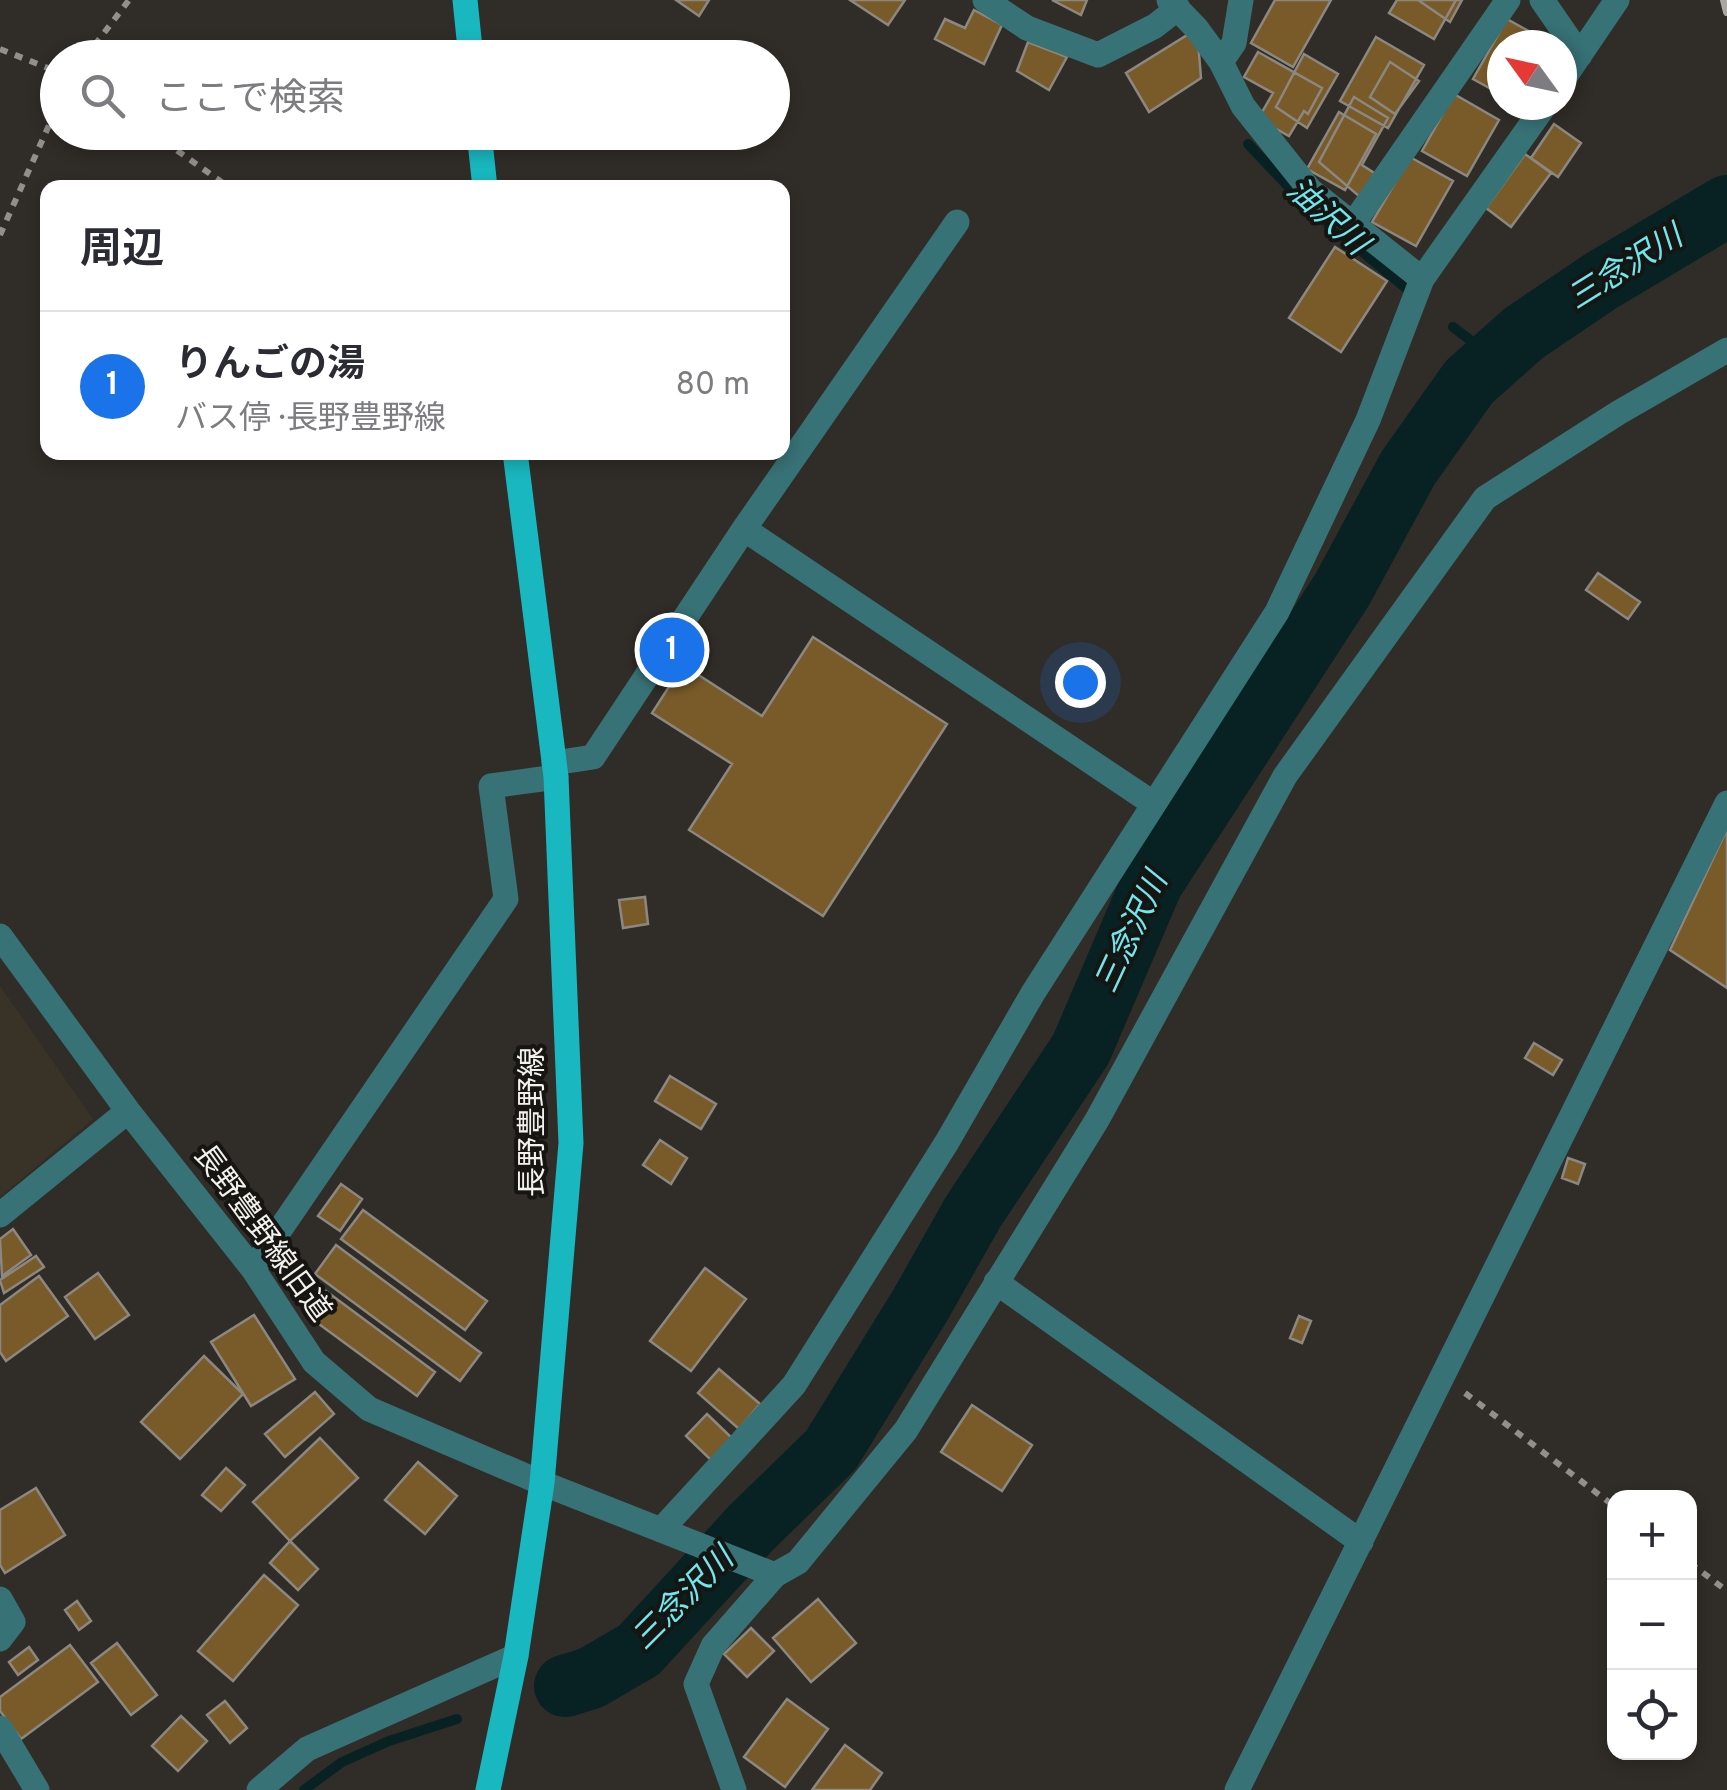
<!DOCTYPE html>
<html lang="ja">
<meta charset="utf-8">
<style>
body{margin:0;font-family:Overpass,"Noto Sans JP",sans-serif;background:#f2f2f3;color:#2b2b33}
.controls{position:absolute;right:30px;bottom:30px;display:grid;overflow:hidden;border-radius:20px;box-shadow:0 5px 15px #0003}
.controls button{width:90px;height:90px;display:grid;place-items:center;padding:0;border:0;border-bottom:2px solid #e1e1e2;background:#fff;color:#2b2b33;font:50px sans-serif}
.compass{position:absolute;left:1487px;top:30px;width:90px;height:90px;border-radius:50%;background:#fff;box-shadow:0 5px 15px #0003;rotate:303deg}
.you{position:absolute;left:1080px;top:682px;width:35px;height:35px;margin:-25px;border:8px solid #fff;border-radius:50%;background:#1a73e8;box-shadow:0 0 0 15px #1a73e833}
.badge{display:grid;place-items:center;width:65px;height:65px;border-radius:50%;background:#1a73e8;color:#fff;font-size:32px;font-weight:700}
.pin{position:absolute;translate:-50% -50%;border:5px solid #fff;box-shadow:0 2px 10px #0006}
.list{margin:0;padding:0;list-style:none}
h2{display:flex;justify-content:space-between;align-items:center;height:130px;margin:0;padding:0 40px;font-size:42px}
h2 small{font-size:32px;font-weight:400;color:#7c7c81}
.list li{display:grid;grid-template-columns:65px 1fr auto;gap:30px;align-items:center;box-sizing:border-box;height:150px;padding:0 40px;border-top:2px solid #e1e1e2}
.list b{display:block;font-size:38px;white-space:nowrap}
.list p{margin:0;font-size:32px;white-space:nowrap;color:#7c7c81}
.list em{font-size:32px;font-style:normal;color:#7c7c81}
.icon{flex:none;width:55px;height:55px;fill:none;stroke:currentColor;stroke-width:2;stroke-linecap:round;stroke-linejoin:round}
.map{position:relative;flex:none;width:1727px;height:1790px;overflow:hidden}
.search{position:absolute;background:#fff;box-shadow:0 5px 15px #0003;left:40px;top:40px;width:750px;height:110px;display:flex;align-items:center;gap:25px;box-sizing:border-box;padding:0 35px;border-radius:55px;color:#7c7c81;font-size:38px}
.panel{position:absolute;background:#fff;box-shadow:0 5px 15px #0003;left:40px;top:180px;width:750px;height:280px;border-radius:20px}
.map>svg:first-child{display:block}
.built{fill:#393227}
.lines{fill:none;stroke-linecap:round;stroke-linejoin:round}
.stream{stroke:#082223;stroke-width:10}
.river{stroke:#082223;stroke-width:62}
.building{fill:#785b28;stroke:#8c8881;stroke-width:2.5}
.path{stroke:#93908b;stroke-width:6;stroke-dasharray:8 8;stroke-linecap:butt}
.minor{stroke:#377276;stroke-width:25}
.major{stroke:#19b7bf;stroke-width:25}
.rail{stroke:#aaa7a3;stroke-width:8}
.labels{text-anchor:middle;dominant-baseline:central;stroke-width:8;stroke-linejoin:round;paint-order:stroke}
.street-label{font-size:30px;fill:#f3f1ed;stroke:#161512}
.water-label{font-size:32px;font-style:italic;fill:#6fe7ee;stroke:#161512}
</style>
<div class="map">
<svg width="1727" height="1790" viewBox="0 0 1727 1790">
<rect width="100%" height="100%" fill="#302c27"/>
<path class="built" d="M0 986 93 1119 0 1197Z"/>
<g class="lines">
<path class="stream" d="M1248 144 1306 205 1407 289
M1453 327 1495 359
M304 1790 342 1762 389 1741 457 1719"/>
<path class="river" d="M565 1686 591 1678 639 1650 751 1528 831 1450 921 1304 973 1212 1081 1049 1152 883 1342 590 1408 468 1469 382 1524 333 1601 281 1727 206"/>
</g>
<path class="building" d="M676 0H709L699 16Z
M850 0H905L888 25Z
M1052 0H1087L1081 15Z
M1275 0H1331L1293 67 1251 43Z
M1397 0H1456L1434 39 1389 13Z
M1418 0H1462L1450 22Z
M974 10 1002 25 984 64 935 39 945 19 965 28Z
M1507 19 1548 42 1547 45H1502V95L1473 79Z
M1197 29 1201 78 1149 112 1126 73Z
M1376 37 1424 65 1388 128 1340 101Z
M1028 42 1067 57 1049 90 1017 71Z
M1258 52 1322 88 1308 114 1304 111 1289 136 1258 119 1273 93 1244 77Z
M1304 54 1338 74 1307 128 1276 107Z
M1390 62 1419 81 1395 114 1370 97Z
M1454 94 1499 120 1467 176 1422 151Z
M1354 97 1388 118 1362 165 1376 174 1360 197 1319 162Z
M1339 112 1376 134 1345 190 1307 169Z
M1554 124 1581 143 1558 177 1531 158Z
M1525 154 1551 173 1511 227 1486 208Z
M1410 157 1453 181 1416 246 1372 222Z
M1335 247 1387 281 1341 352 1289 318Z
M1598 573 1640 602 1628 619 1586 590Z
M813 637 947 724 823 916 689 830 732 764 652 713 683 665 762 716Z
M1727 829V988L1670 950Z
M645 897 648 924 623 928 619 900Z
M1534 1043 1562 1060 1553 1075 1525 1058Z
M670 1076 716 1104 701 1129 655 1101Z
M660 1140 687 1158 671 1184 643 1165Z
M1568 1158 1585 1164 1578 1184 1562 1178Z
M341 1184 362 1199 340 1231 318 1216Z
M363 1210 487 1301 465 1330 341 1239Z
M13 1229 31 1255 2 1276 0 1239Z
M336 1245 481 1353 460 1381 315 1274Z
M36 1256 44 1267 4 1293 0 1280Z
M705 1268 746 1299 691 1371 650 1341Z
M98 1273 129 1315 95 1339 65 1297Z
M39 1276 68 1316 6 1361 0 1352V1305Z
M326 1291 435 1372 417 1396 308 1316Z
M254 1315 295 1379 251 1406 211 1342Z
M1299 1316 1311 1321 1302 1343 1290 1338Z
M204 1356 243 1394 180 1459 141 1422Z
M719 1369 760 1404 739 1429 698 1393Z
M315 1392 334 1414 285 1457 265 1434Z
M972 1405 1032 1445 1002 1491 941 1452Z
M707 1414 734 1440 713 1462 686 1436Z
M320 1438 358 1478 290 1541 253 1502Z
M418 1462 457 1496 425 1534 385 1500Z
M226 1468 245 1485 221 1511 202 1495Z
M36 1488 65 1535 5 1573 0 1565V1510Z
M290 1541 318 1569 298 1590 270 1563Z
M264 1575 298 1605 233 1681 198 1651Z
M818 1599 856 1643 811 1682 773 1638Z
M77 1601 91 1621 79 1630 65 1610Z
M751 1628 774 1651 747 1677 724 1654Z
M117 1643 157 1695 131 1715 91 1663Z
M70 1645 98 1682 21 1739 0 1711V1697Z
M29 1647 38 1660 18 1675 9 1662Z
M787 1699 828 1729 785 1787 744 1757Z
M225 1701 247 1728 230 1743 207 1715Z
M181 1716 207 1741 178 1771 152 1746Z
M845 1745 882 1773 870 1790H812Z"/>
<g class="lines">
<path class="path" d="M0 49 58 72
M85 58 129 0
M151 132 230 188
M0 235 58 105
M1465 1393 1614 1506
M1690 1563 1727 1591"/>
<path class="minor" d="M985 0 1027 28 1098 55 1155 26 1178 8
M1169 0 1197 29 1221 62
M1241 0 1234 43 1221 62 1243 106 1310 190 1422 279
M1542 0 1580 55
M1562 81 1617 0
M1353 224 1508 0
M744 529 1154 804
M554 763 593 757 744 529 957 222
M0 936 128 1111 253 1269 314 1362 369 1409 542 1483 775 1575 798 1562 906 1430 1097 1120 1285 776 1485 498 1618 413 1727 350
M0 1215 128 1111
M253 1269 506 899 491 786 556 777
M996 1282 1361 1542
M661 1530 794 1385 947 1142 1033 993 1277 612 1368 420 1422 279 1545 105
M0 1599 13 1622 0 1639
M0 1728 37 1790
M259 1790 307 1749 516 1656
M734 1790 696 1684 713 1646 775 1575
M1237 1790 1727 803"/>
<path class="major" d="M465 0 471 58
M479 132 485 188
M488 1790 516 1656 542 1483 571 1143 556 777 515 452"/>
<path class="rail" d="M1724 0 1727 12"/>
</g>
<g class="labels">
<g class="street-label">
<text transform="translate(534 1122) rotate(-90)">長野豊野線</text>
<text transform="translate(261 1234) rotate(54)">長野豊野線旧道</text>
</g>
<g class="water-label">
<text transform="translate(1326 218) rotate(42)">油沢川</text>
<text transform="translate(1626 269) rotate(-32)">三念沢川</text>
<text transform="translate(1133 933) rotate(-65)">三念沢川</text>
<text transform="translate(684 1600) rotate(-45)">三念沢川</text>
</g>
</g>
</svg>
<div class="controls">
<button>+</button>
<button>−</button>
<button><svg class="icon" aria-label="locate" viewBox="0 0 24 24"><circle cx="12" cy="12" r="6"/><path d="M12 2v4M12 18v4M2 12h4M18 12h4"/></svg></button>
</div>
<svg class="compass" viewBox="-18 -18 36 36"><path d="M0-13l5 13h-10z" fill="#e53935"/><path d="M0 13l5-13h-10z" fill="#7c7c81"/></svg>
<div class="you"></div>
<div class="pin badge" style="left:672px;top:650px">1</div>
<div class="search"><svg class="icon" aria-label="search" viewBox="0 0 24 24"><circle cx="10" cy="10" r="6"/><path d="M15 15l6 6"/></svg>ここで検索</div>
<section class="panel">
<h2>周辺<small></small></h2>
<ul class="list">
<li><span class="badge">1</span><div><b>りんごの湯</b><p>バス停 · 長野豊野線</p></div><em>80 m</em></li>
</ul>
</section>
</div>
